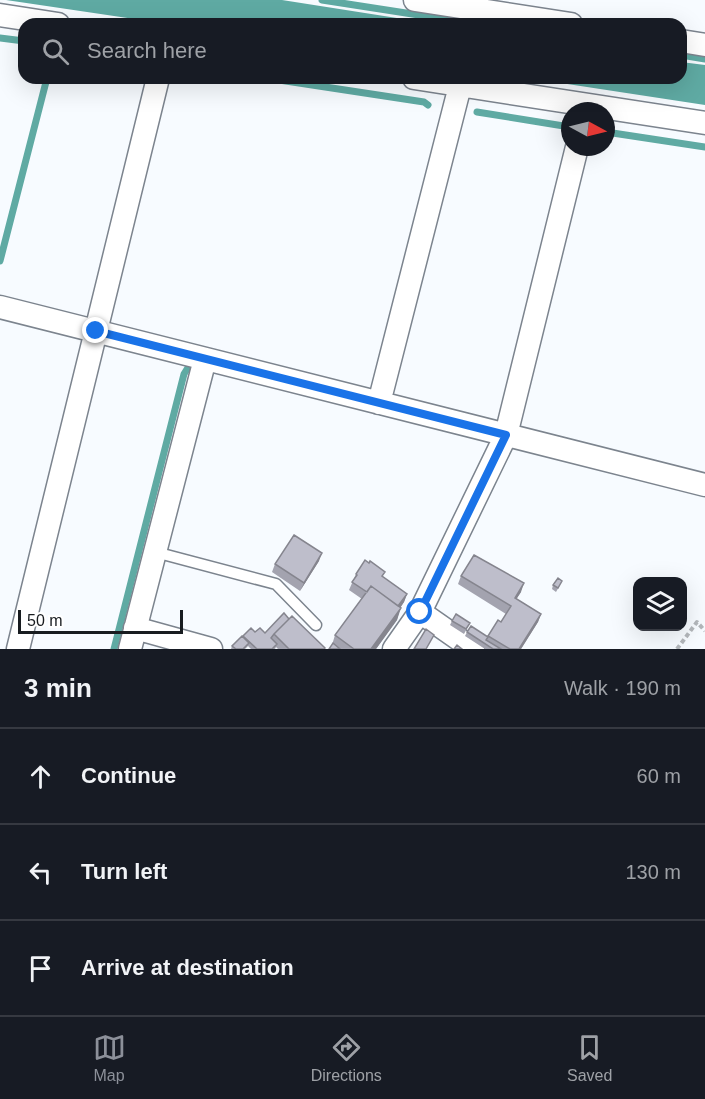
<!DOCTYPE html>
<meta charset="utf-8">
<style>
body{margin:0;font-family:Helvetica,sans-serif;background:#20242c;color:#f1f3f6}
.controls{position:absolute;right:18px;bottom:18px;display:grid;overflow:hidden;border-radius:12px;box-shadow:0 6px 24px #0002}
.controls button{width:54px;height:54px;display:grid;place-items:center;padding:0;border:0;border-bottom:2px solid #363941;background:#171b24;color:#f1f3f6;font:30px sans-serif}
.compass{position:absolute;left:561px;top:102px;width:54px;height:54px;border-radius:50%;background:#171b24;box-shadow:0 6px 24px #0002;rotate:97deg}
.scale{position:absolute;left:18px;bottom:15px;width:165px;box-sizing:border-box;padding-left:6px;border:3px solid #181c20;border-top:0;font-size:16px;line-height:21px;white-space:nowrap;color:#181c20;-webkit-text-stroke:4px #fff;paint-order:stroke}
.stop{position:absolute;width:18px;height:18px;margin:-14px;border:4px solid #1a73e8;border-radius:50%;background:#fff}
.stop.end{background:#1a73e8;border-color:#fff;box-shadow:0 2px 6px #0008}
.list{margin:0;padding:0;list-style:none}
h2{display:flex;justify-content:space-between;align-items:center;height:78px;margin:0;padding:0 24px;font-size:26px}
h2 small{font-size:20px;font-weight:400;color:#9ea1a6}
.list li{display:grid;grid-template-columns:39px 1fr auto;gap:18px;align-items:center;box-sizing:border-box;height:96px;padding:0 24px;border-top:2px solid #363941}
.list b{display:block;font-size:22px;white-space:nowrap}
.list em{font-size:20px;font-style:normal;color:#9ea1a6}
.icon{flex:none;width:33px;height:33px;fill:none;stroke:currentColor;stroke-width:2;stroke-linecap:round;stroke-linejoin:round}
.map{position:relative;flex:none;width:705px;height:649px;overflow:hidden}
.search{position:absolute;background:#171b24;box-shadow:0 6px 24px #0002;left:18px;right:18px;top:18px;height:66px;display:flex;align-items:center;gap:15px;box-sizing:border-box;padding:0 21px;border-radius:18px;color:#9ea1a6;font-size:22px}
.sheet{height:366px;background:#171b24}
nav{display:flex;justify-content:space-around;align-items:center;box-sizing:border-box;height:84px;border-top:2px solid #363941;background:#171b24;font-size:16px;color:#9ea1a6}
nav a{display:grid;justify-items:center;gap:3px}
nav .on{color:#8c9099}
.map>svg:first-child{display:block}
.water{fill:#5faaa3}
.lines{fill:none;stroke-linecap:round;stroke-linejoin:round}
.stream{stroke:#5faaa3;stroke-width:7}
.service-casing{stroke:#7c848e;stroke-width:13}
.minor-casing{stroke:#7c848e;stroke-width:25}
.path{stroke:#b3b7bb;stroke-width:4;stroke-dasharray:4.5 3;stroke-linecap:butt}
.service{stroke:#fff;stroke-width:10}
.minor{stroke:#fff;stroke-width:22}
.wall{fill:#a3a3af}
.shaded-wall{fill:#85858e}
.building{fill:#bebecb;stroke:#85858e;stroke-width:1.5}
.route{stroke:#1a73e8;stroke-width:8}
</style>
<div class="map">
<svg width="705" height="649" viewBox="0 0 705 649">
<rect width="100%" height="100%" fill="#f7fbff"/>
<path class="water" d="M6 0H282L435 24H168Z
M681 62 705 65V105L528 78H681Z"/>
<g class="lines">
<path class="stream" d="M322 0 477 24
M0 38 24 41
M681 55 705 59
M266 78 424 102 428 105
M477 112 570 127
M606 132 705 147
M0 261 47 78
M114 649 184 374 189 366"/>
<defs>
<path id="service" d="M155 552 276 584 316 625"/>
<path id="minor" d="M415 0 571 24
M0 15 58 24
M681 41 705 45
M414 78 705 123
M0 307 705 485
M379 403 462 78
M420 612 473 649
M135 628 211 649
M18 649 158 78
M130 649 205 359
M394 649 420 612 506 435 577 147"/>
</defs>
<use href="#service" class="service-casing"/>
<use href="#minor" class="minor-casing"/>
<path class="path" d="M677 649 697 622 705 631"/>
<use href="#service" class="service"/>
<use href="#minor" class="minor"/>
</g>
<path class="wall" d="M319 561 300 591 272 572 275 564Z
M356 574 383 577 407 594 404 602 400 608 397 620 376 649H329L332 645 335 635 362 599 349 590Z
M461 576 521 592 516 599 541 614 538 622 521 649H485L465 636 467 632 488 637 487 641 488 636 501 622 506 614 458 584Z
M553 585H560L556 592 552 589Z
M289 619 325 649H278L276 647 275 649H251L248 646 245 649H231L232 646 243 636 255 632 265 633Z
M452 621 470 623 464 634 450 625Z"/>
<path class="shaded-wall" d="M322 553 319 561 300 591 304 583Z
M524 583 521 592 512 606 515 598Z
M407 594 404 602 394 617 397 608Z
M401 608 397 620 376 649H371Z
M541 614 538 622 521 649H519Z"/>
<path class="building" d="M294 535 322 553 304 583 275 564Z
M474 555 524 583 515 598 541 614 519 649H510L488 636 498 620 501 622 511 606 461 576Z
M365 560 369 563 370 561 385 572 382 576 407 594 398 606 371 586 367 592 352 582 357 575 356 574Z
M558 578 562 581 558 588 553 585Z
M371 586 401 608 371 649H354L335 635Z
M284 613 289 619 274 634 271 638 277 644 272 649H257L243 636 251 628 255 632 260 628 265 633Z
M456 614 470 623 466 629 452 621Z
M292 616 325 648 324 649H289L274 634Z
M471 626 488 637 486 640 501 649H493L467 632Z
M426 629 434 635 426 649H414Z
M242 636 249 643 243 649H236L232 646Z
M333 643 340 649H329Z
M457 645 462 649H454Z"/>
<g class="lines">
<path class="route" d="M96 331 506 435 420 612"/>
</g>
</svg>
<div class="controls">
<button><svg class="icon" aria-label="layers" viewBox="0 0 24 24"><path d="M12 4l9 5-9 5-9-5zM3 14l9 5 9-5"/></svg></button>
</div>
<svg class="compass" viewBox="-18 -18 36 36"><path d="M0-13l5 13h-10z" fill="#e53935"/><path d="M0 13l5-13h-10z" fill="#9ea1a6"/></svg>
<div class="scale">50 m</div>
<div class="stop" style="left:420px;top:612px"></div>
<div class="stop end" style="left:96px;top:331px"></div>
<div class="search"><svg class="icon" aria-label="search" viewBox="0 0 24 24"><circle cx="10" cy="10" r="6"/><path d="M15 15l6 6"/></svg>Search here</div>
</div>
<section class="sheet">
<h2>3 min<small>Walk · 190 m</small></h2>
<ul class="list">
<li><svg class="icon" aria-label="ahead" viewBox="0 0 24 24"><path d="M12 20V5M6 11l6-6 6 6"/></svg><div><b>Continue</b></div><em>60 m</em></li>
<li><svg class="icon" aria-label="left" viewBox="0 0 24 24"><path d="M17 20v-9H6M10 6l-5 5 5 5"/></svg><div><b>Turn left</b></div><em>130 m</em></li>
<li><svg class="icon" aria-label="arrive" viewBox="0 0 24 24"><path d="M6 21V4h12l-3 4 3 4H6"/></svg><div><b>Arrive at destination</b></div></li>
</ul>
</section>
<nav>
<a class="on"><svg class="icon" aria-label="map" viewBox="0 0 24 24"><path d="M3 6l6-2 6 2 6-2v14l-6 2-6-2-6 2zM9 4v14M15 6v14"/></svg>Map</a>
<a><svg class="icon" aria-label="directions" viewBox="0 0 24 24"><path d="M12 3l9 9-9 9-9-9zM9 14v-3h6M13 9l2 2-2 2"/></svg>Directions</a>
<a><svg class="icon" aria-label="saved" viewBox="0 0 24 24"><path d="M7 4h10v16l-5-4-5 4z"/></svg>Saved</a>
</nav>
